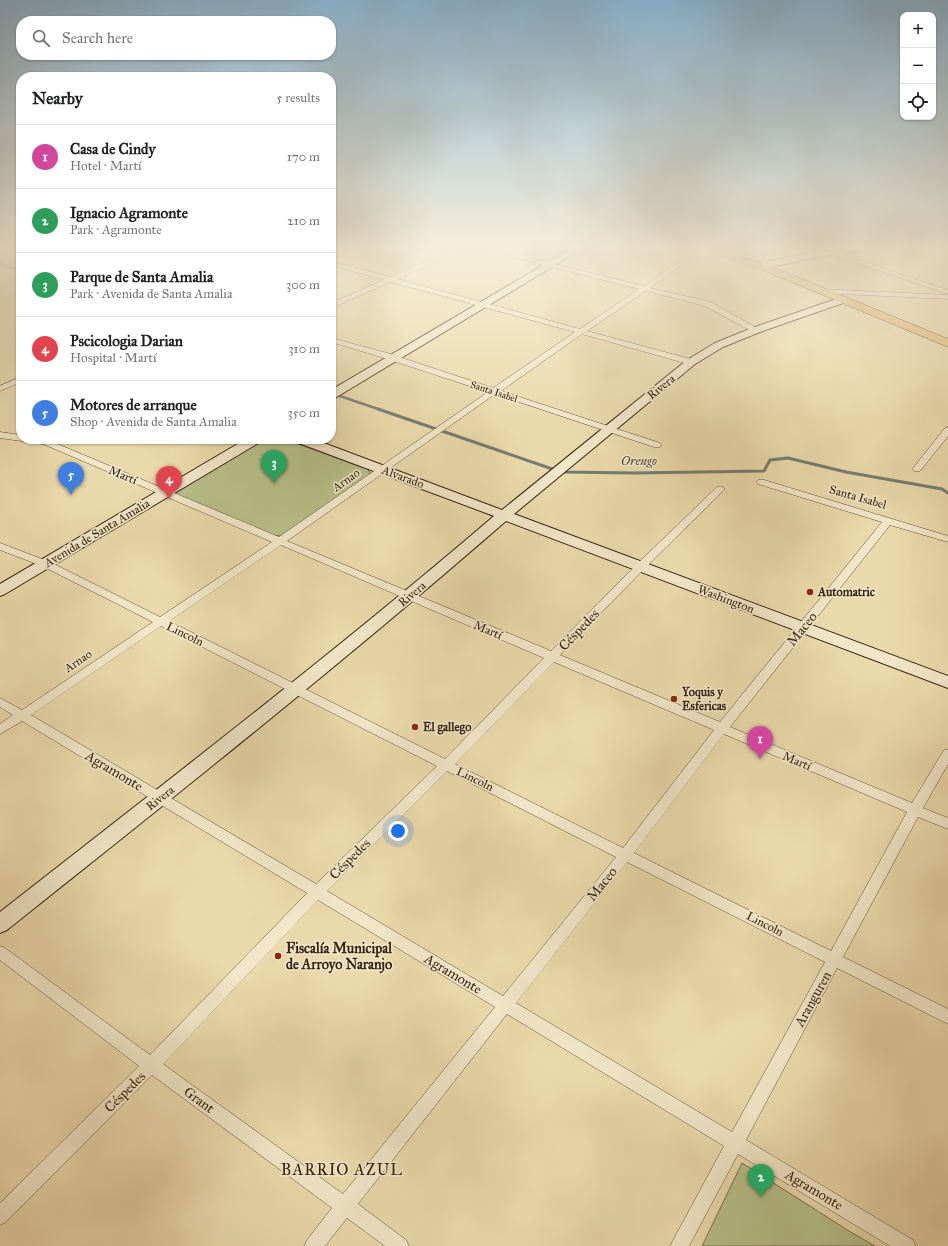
<!DOCTYPE html>
<meta charset="utf-8">
<style>
body{margin:0;font-family:"IM FELL Great Primer",serif;background:#f6f6f6;color:#202124}
.controls{position:absolute;right:12px;top:12px;display:grid;overflow:hidden;border-radius:8px;box-shadow:0 1px 3px #0004}
.controls button{width:36px;height:36px;display:grid;place-items:center;padding:0;border:0;border-bottom:1px solid #e0e0e0;background:#fff;color:#202124;font:20px sans-serif}
.you{position:absolute;left:398px;top:831px;width:14px;height:14px;margin:-10px;border:3px solid #fff;border-radius:50%;background:#1a73e8;box-shadow:0 0 0 6px #1a73e833}
.badge{display:grid;place-items:center;width:26px;height:26px;border-radius:50%;background:#ea580c;color:#fff;font-size:13px;font-weight:700}
.pin{position:absolute;translate:-50% -33px;filter:drop-shadow(0 1px 2px #0008)}
.pin::after{content:'';position:absolute;top:21px;width:14px;height:12px;background:inherit;clip-path:polygon(0 0,100% 0,50% 100%)}
.list{margin:0;padding:0;list-style:none}
h2{display:flex;justify-content:space-between;align-items:center;height:52px;margin:0;padding:0 16px;font-size:17px}
h2 small{font-size:13px;font-weight:400;color:#757577}
.list li{display:grid;grid-template-columns:26px 1fr auto;gap:12px;align-items:center;box-sizing:border-box;height:64px;padding:0 16px;border-top:1px solid #e0e0e0}
.list b{display:block;font-size:15px;white-space:nowrap}
.list p{margin:0;font-size:13px;white-space:nowrap;color:#757577}
.list em{font-size:13px;font-style:normal;color:#757577}
.icon{flex:none;width:22px;height:22px;fill:none;stroke:currentColor;stroke-width:2;stroke-linecap:round;stroke-linejoin:round}
.map{position:relative;flex:none;width:948px;height:1246px;overflow:hidden}
.search{position:absolute;background:#fff;box-shadow:0 1px 3px #0004;left:16px;top:16px;width:320px;height:44px;display:flex;align-items:center;gap:10px;box-sizing:border-box;padding:0 14px;border-radius:16px;color:#757577;font-size:15px}
.panel{position:absolute;background:#fff;box-shadow:0 1px 3px #0004;left:16px;top:72px;width:320px;height:372px;border-radius:16px}
.map>svg:first-child{display:block}
.green{fill:#b7bf88;stroke:#77724c}
.lines{fill:none;stroke-linecap:round;stroke-linejoin:round}
.stream-far1{stroke:#747c72;stroke-width:2.5}
.stream{stroke:#747c72;stroke-width:3}
.street-casing{stroke:#645136;stroke-width:1}
.secondary-casing{stroke:#372410;stroke-width:2}
.primary-casing{stroke:#372410;stroke-width:1}
.street{fill:#f1e6c8;fill-rule:evenodd}
.secondary{fill:#f1e6c8;fill-rule:evenodd}
.primary{fill:#e5bc75;fill-rule:evenodd}
.poi-dot{fill:#8f2418;stroke:#f1e6c8;stroke-width:1.5}
.labels{text-anchor:middle;dominant-baseline:central;stroke-width:3.5;stroke-linejoin:round;paint-order:stroke}
.far-street-label{font-size:10px;fill:#372410;stroke:#f1e6c8}
.street-label{font-size:12px;fill:#372410;stroke:#f1e6c8}
.poi-label{font-size:12px;font-weight:bold;fill:#372410;stroke:#f1e6c8;text-anchor:start}
.water-label{font-size:13px;font-style:italic;fill:#504939;stroke:#f1e6c8}
.near-street-label{font-size:14px;fill:#372410;stroke:#f1e6c8}
.near-poi-label{font-size:14px;font-weight:bold;fill:#372410;stroke:#f1e6c8;text-anchor:start}
.near-neighbourhood-label{font-size:16px;letter-spacing:1px;fill:#372410;stroke:#f1e6c8}
</style>
<div class="map">
<svg width="948" height="1246" viewBox="0 0 948 1246">
<rect width="100%" height="100%" fill="#ead9aa"/>
<filter id="stains"><feTurbulence type="fractalNoise" baseFrequency=".005" numOctaves="4"/><feColorMatrix values="0 0 0 0 .2 0 0 0 0 .09 0 0 0 0 .02 0 0 0 .5 -.17"/></filter>
<radialGradient id="worn" r=".72"><stop offset=".6" stop-color="#630" stop-opacity="0"/><stop offset="1" stop-color="#630" stop-opacity=".3"/></radialGradient>
<path class="green" d="M262 439H284L367 469 370 472 369 476 281 536 269 535 178 497 175 492 178 489Z
M742 1163 849 1231 875 1246H702Z"/>
<g class="lines">
<path class="stream-far1" d="M0 264 11 268H21
M331 393 381 410"/>
<path class="stream" d="M378 409 561 472 635 473 764 471 770 460 788 458 846 472 942 489 948 493"/>
<defs>
<path id="street" d="M459 247H467L397 279 580 329 639 289 476 248 475 247H485L644 286 701 247H708L650 288 711 302 760 330 759 332H753L705 306 646 291 587 331 694 360V364H688L582 334 501 391 660 443 661 445 660 447H654L495 394 287 541 551 651 637 564 717 487H723L725 489 723 491 645 568 560 655 720 722 882 522 758 484 756 482 758 480H764L948 536V542L890 525 730 727 912 803 944 750 948 749V764L923 808 948 818V829L918 817 843 957 948 1009V1024L837 968 746 1140 913 1240 916 1246H890L738 1154 689 1246H670L724 1146 507 1014 358 1204 406 1240 409 1246H385L347 1218 325 1246H304L307 1240 332 1208 152 1075 6 1222 0 1225V1203L139 1066 0 960V946L5 948 150 1055 307 893 22 721 0 734V724L13 715 0 707V698L22 710 153 622 42 566 0 550V543L50 562 160 617 272 542 43 444 0 438V432L21 435V439L48 440 279 537 488 392 381 357 331 342V338L387 353 493 388 575 332 391 282 331 308V303L384 280 331 265V261L390 277ZM281 545 544 658 445 759 169 621ZM161 626 437 766 316 884 31 715ZM554 662 714 730 623 848 455 764ZM724 734 907 812 831 951 634 853ZM447 771 616 857 503 996 327 891ZM627 862 825 962 732 1132 516 1003ZM318 900 495 1007 343 1194 163 1064Z
M742 247H749L775 267 770 268Z
M828 251H832L948 290V294L828 253Z
M818 289 948 295V299L821 293H818Z
M21 377V382L0 391V386Z
M948 427V436L920 471H914L912 469 914 467 945 428Z"/>
<path id="secondary" d="M574 247H585L335 398 331 399V390Z
M852 247H879L874 250 822 256 763 269 758 266 760 264C790 256 820 250 852 247Z
M842 297 847 300 846 302 760 332 723 347 695 364 514 514 948 676V688L506 521C344 662 175 796 7 930L0 933V912C166 782 333 654 494 516L296 442 295 439H313L502 510 687 360 715 343 752 328Z
M246 439H261L260 442 5 594 0 596V584Z"/>
<path id="primary" d="M698 247H712L773 267 948 339V347L765 271 699 249Z"/>
</defs>
<use href="#street" class="street-casing"/>
<use href="#secondary" class="secondary-casing"/>
<use href="#primary" class="primary-casing"/>
<use href="#street" class="street"/>
<use href="#secondary" class="secondary"/>
<use href="#primary" class="primary"/>
</g>
<linearGradient id="sky" x2="0" y2="1"><stop stop-color="#89b5d3"/><stop offset="0.59" stop-color="#f6eed9"/><stop offset="1" stop-color="#f6eed9" stop-opacity="0"/></linearGradient>
<rect width="948" height="421" fill="url(#sky)"/>
<g class="poi-dot">
<circle cx="810" cy="592" r="4"/>
<circle cx="674" cy="699" r="4"/>
<circle cx="415" cy="727" r="4"/>
<circle cx="278" cy="956" r="4"/>
</g>
<g class="labels">
<g class="far-street-label">
<text transform="translate(494 392) rotate(18)">Santa Isabel</text>
</g>
<g class="street-label">
<text transform="translate(661 387) rotate(-39)">Rivera</text>
<text transform="translate(123 475) rotate(23)">Martí</text>
<text transform="translate(403 477) rotate(20)">Alvarado</text>
<text transform="translate(346 480) rotate(-35)">Arnao</text>
<text transform="translate(858 497) rotate(16)">Santa Isabel</text>
<text transform="translate(97 533) rotate(-31)">Avenida de Santa Amalia</text>
<text transform="translate(412 594) rotate(-40)">Rivera</text>
<text transform="translate(726 599) rotate(21)">Washington</text>
<text transform="translate(488 630) rotate(23)">Martí</text>
<text transform="translate(185 634) rotate(26)">Lincoln</text>
<text transform="translate(78 661) rotate(-34)">Arnao</text>
<text transform="translate(797 761) rotate(23)">Martí</text>
<text transform="translate(475 779) rotate(26)">Lincoln</text>
<text transform="translate(160 798) rotate(-38)">Rivera</text>
<text transform="translate(765 924) rotate(27)">Lincoln</text>
</g>
<g class="poi-label">
<text x="818" y="592">Automatric</text>
<text x="682" y="692">Yoquis y<tspan x="682" dy="14">Esfericas</tspan></text>
<text x="423" y="727">El gallego</text>
</g>
<g class="water-label">
<text x="639" y="461">Orengo</text>
</g>
<g class="near-street-label">
<text transform="translate(802 629) rotate(-51)">Maceo</text>
<text transform="translate(579 630) rotate(-46)">Céspedes</text>
<text transform="translate(114 771) rotate(31)">Agramonte</text>
<text transform="translate(350 859) rotate(-45)">Céspedes</text>
<text transform="translate(602 884) rotate(-51)">Maceo</text>
<text transform="translate(453 974) rotate(31)">Agramonte</text>
<text transform="translate(813 999) rotate(-61)">Aranguren</text>
<text transform="translate(125 1092) rotate(-45)">Céspedes</text>
<text transform="translate(199 1100) rotate(36)">Grant</text>
<text transform="translate(814 1190) rotate(31)">Agramonte</text>
</g>
<g class="near-poi-label">
<text x="286" y="948">Fiscalía Municipal<tspan x="286" dy="16">de Arroyo Naranjo</tspan></text>
</g>
<g class="near-neighbourhood-label">
<text x="342" y="1169">BARRIO AZUL</text>
</g>
</g>
<rect width="100%" height="100%" filter="url(#stains)"/>
<rect width="100%" height="100%" fill="url(#worn)"/>
</svg>
<div class="controls">
<button>+</button>
<button>−</button>
<button><svg class="icon" aria-label="locate" viewBox="0 0 24 24"><circle cx="12" cy="12" r="6"/><path d="M12 2v4M12 18v4M2 12h4M18 12h4"/></svg></button>
</div>
<div class="you"></div>
<div class="pin badge" style="left:760px;top:759px;background:#d1479c">1</div>
<div class="pin badge" style="left:761px;top:1197px;background:#2e9e5b">2</div>
<div class="pin badge" style="left:274px;top:483px;background:#2e9e5b">3</div>
<div class="pin badge" style="left:169px;top:499px;background:#e0444e">4</div>
<div class="pin badge" style="left:71px;top:495px;background:#3f7fe0">5</div>
<div class="search"><svg class="icon" aria-label="search" viewBox="0 0 24 24"><circle cx="10" cy="10" r="6"/><path d="M15 15l6 6"/></svg>Search here</div>
<section class="panel">
<h2>Nearby<small>5 results</small></h2>
<ul class="list">
<li><span class="badge" style="background:#d1479c">1</span><div><b>Casa de Cindy</b><p>Hotel · Martí</p></div><em>170 m</em></li>
<li><span class="badge" style="background:#2e9e5b">2</span><div><b>Ignacio Agramonte</b><p>Park · Agramonte</p></div><em>210 m</em></li>
<li><span class="badge" style="background:#2e9e5b">3</span><div><b>Parque de Santa Amalia</b><p>Park · Avenida de Santa Amalia</p></div><em>300 m</em></li>
<li><span class="badge" style="background:#e0444e">4</span><div><b>Pscicologia Darian</b><p>Hospital · Martí</p></div><em>310 m</em></li>
<li><span class="badge" style="background:#3f7fe0">5</span><div><b>Motores de arranque</b><p>Shop · Avenida de Santa Amalia</p></div><em>350 m</em></li>
</ul>
</section>
</div>
